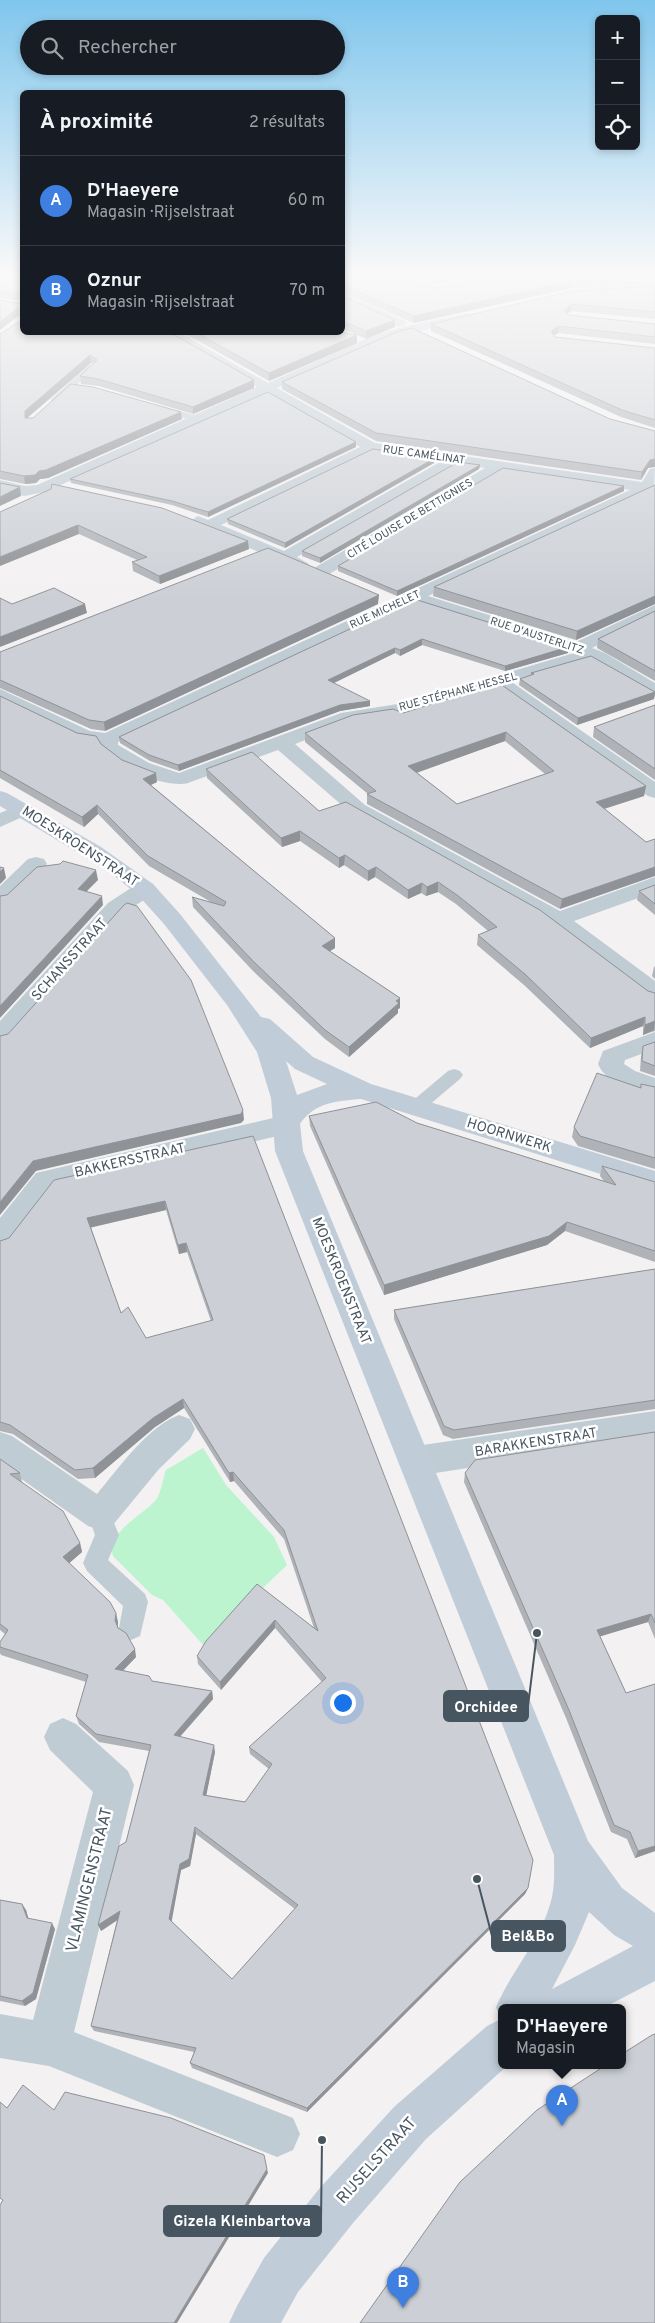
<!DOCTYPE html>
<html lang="fr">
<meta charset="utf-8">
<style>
body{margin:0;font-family:Overpass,sans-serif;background:#242831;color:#f1f3f6}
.controls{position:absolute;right:15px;top:15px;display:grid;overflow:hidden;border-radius:8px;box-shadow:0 2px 8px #0003}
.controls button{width:45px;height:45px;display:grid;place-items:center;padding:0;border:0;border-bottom:1px solid #363941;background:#171b24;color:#f1f3f6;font:25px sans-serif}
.you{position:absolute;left:342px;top:1702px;width:18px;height:18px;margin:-12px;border:4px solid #fff;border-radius:50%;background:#1a73e8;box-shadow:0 0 0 8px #1a73e833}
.badge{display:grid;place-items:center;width:32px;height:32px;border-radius:50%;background:#0878f6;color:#fff;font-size:16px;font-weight:700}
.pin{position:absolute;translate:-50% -41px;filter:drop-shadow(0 1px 2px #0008)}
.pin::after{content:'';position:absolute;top:26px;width:18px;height:15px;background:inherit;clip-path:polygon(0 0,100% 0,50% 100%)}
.popup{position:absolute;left:498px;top:2004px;width:128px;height:65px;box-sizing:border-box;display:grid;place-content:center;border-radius:8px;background:#171b24;filter:drop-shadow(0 1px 4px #0005);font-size:16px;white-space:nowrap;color:#9ea1a6}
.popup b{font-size:19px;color:#f1f3f6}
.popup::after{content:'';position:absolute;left:50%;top:100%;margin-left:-10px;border:10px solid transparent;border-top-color:#171b24}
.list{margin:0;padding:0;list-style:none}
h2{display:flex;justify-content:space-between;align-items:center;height:65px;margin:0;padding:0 20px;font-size:21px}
h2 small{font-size:16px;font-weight:400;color:#9ea1a6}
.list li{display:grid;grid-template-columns:32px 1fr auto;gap:15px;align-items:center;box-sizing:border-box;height:90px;padding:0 20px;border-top:1px solid #363941}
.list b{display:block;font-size:19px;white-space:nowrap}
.list p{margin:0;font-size:16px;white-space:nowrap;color:#9ea1a6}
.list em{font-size:16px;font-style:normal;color:#9ea1a6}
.icon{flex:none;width:28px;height:28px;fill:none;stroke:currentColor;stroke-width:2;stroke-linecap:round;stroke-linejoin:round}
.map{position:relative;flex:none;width:655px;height:2323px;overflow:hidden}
.search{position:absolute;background:#171b24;box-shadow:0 2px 8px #0003;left:20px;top:20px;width:325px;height:55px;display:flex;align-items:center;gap:12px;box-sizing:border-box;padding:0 18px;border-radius:28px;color:#9ea1a6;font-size:19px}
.panel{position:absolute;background:#171b24;box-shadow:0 2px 8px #0003;left:20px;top:90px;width:325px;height:245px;border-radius:8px}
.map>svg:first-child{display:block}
.green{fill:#bcf4d0}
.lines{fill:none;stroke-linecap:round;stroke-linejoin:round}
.lane{fill:#c0ccd4;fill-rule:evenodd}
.street{fill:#c0ccd4;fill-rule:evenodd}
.secondary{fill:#c0cdd9;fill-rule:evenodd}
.wall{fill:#afb3b8;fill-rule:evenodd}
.shaded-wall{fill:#8f9296}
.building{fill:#ccd0d6;stroke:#8f9296;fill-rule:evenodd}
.labels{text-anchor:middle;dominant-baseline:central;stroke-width:5;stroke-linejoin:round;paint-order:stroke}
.far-street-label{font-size:11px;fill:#475560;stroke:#fff}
.street-label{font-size:14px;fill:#475560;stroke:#fff}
.near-street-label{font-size:16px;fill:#475560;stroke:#fff}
.leader{fill:none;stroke:#475560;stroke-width:2}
.callout-dot{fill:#475560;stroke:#fff;stroke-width:2}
.callout{fill:#475560;stroke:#475560;stroke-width:2}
.callout-label{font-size:15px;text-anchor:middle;font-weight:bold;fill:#fff}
</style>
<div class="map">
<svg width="655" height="2323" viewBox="0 0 655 2323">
<rect width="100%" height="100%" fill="#f3f1f1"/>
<path class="green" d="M203 1448 226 1485 274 1537 287 1565 203 1645 163 1600 152 1595 113 1556C106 1532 142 1516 156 1500 161 1493 163 1479 166 1470Z"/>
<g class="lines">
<path class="lane" d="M89 365 96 367 57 403H51V399Z
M158 405 201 417 203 419 198 422 155 410 153 408Z
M454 1069 460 1071 463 1075 460 1079 422 1111 416 1113 410 1111 407 1107 410 1103 448 1071Z
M100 1504 108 1508 119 1535 108 1560 145 1594 148 1602 140 1636 131 1640 122 1636 119 1628 123 1606 87 1571 83 1563 95 1535 88 1515 92 1508Z"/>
<path class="street" d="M655 285V291L605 292 563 298 557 295 563 292 605 286Z
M342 293 404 320 406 323 404 326H396L342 301Z
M468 313 474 317 472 320 405 334 376 344 277 388 375 443 642 482 650 469 655 468 654 491 428 596 576 642 655 605V617L592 648 605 653 655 683V697L648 695 590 660 513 683 655 782V798L648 796 496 688 406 714 352 722 295 744 365 805 560 911 655 877V892L574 921 655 981V1001L646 999 540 918 351 813 278 750 188 783C167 789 105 766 98 744L79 741 0 702V689L90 731 105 733 630 490 502 471 326 576H314L312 572 314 568 485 468 457 464 297 557 309 564 307 567H295L192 524 190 521 198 516 208 520 360 447 267 393 45 492 24 496 0 489V480L25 486 37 485 257 387 181 344 155 332H174L189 338 268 383 368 338 398 328ZM373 452 440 462 284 551 221 525ZM414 603 574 653 404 703 341 713 179 773 149 763 118 745V742Z
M22 804 29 806 32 810 29 814 0 827V813Z
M36 857 44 859 47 864 44 869 8 903 0 905V886L28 859Z
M145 882 153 884 156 889 153 894 124 913 9 1043 0 1045V1021L108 903 137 884Z
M655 1032V1049L625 1060 624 1064 635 1071 655 1078V1096C633 1090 608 1086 598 1064L603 1051Z
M286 1115 295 1118 299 1125 295 1132 55 1188 10 1247 0 1250V1218L36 1173Z
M655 1411V1439L416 1476 404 1471 399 1461 404 1451 416 1446Z
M179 1415 190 1419 195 1429 190 1439 159 1469 112 1526 100 1530 88 1526 0 1464V1432L12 1436 97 1494C118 1469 148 1426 179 1415Z
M63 1718 76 1724 128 1771 134 1785 74 2032 293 2118 300 2134 293 2150 277 2157 49 2066 0 2058V2014L33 2020 93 1792 50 1750 44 1737 50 1724Z"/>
<path class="secondary" d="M0 791 7 793 101 847 153 884 180 914 261 1017 270 1019 313 1057 371 1084 655 1171V1191L361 1099C337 1101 315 1102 300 1124L303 1151 588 1841 622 1888 655 1913V1981L605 2007H502V2065H508L426 2139 353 2223 298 2292 281 2323H229L237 2306 264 2258 319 2189 394 2107 487 2026 501 2019 496 2007C512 1970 543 1937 552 1897 555 1883 554 1869 554 1855L275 1151 271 1098 257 1052 227 1005 164 924 137 894 104 868 0 806ZM286 1061 295 1069 327 1084 297 1095ZM589 1912 614 1935 633 1946 552 1989 575 1945Z"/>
</g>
<path class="wall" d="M0 274 254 380V388L193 414 99 386 81 384 80 376 93 364 91 363 27 418 182 419 48 478 40 479 36 483 25 484 0 479V334L22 320V317L18 316 0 330V300L22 304V301L0 298Z
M342 274 433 288 655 274V283L571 288 414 323 342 292Z
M406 274H485L433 284Z
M655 286V319L571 311 567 314 568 315 655 324V344L558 333 554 336 555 337 655 348V428L621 417 431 331V324Z
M342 296 395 320V327L366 339 342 328Z
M180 332H240L245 335 357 343 269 381 190 336Z
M282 382 610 419 648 468 641 480 376 441 282 389Z
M356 447 208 517 172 505 71 483 70 479Z
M434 463 285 548 228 524 227 519Z
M480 465 479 469 320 563 302 556V551Z
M655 485V604L576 640 433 596 434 587Z
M624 486V491L397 596 338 571V566Z
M0 512 249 549 160 584 133 571 132 562 137 560 79 534Z
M414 599 568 647V653L505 671 422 645 400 656 395 653 333 683 370 706 340 711 179 771 150 761 120 743 119 737Z
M378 604 105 731 91 729 0 688V652Z
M655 611V681L597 648 598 639Z
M531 673 655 692 654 699 577 725 519 685 520 679 531 675Z
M499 683 646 786 644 796 604 809 646 842 560 909 367 804V794H368L305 742V733L403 713ZM505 741 545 774 457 804 416 772Z
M0 696 101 744 122 760 157 782 151 785 335 938V948L330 951 400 998V1008L398 1009V1013L349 1057 325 1039 253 971 193 907 192 897 211 902 149 866 98 814 84 827 0 778Z
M655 705V780L593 737 594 727Z
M206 769 319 811 648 991 655 993V1031L643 1035V1026L590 1048 524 985 477 945 478 935 488 931 456 904 438 892 426 896 421 893 408 899 375 877 368 881 344 865 339 868 300 841 282 847 207 778Z
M655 885V915L637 900 639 891Z
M655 966V979L652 976 654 967Z
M655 1042V1076L640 1071 641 1056 643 1046Z
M641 1084 655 1087V1169L578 1146 572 1137 574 1127 640 1088Z
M309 1116 417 1123 604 1181 600 1176 602 1166 655 1182V1262L565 1231 547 1245 384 1295 310 1126Z
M253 1136 528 1888 525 1894 307 2112 192 2068 190 2063 194 2052 94 2031 91 2026 117 1920 101 1931 126 1842 149 1751 99 1742 79 1724 76 1716 86 1682 1 1655 0 1653V1642L5 1634 0 1630V1459L20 1473 22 1482 80 1543 82 1552 69 1563 118 1622V1627L136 1657 123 1670 152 1681 212 1691 213 1699 180 1737 215 1752 206 1795 245 1802 269 1769 250 1754 249 1747 322 1682 275 1628 221 1690 198 1664 197 1656 257 1584 314 1628 284 1539 234 1481 230 1482 184 1408 155 1427 95 1478 78 1479 13 1434 0 1431V1241L9 1238ZM166 1210 179 1254 187 1252 211 1321 146 1338 121 1313 91 1227ZM196 1834 295 1909 232 1979 171 1921 181 1870 190 1866Z
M655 1269V1409L453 1439 443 1435 394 1319V1310Z
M655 1432V1639L648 1622 600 1636 626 1693 655 1684V1851L635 1858 627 1839 611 1832 566 1718 464 1482 465 1473Z
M0 1900 22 1904 26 1910 28 1918 55 1929 36 1999 25 2006 0 2001Z"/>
<path class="shaded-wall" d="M450 274H485L433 284V277Z
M572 281 571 288 414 323V316Z
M572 304 571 311 563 317 564 310Z
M17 309 18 316 0 330V322Z
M395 320V327L366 339V331Z
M559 326 558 333 550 338 551 331Z
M357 335V343L269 381V373Z
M90 355 91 363 26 419 25 418V411Z
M254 380V388L193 414V407Z
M181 412 182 419 48 478 40 479 36 483 25 484 24 476 39 471Z
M356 442V447L208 517V512Z
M435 458 434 463 285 548V543Z
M655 459V467L648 468 641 480 642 472 650 460Z
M480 465 479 469 320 563V558Z
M624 486V491L397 596V591Z
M20 487 21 496 0 506V497Z
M78 525 79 534 0 566V557Z
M248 541 249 549 160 584 159 576Z
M379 595 378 604 105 731 104 722Z
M655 596V604L576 640 577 631Z
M85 604 87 613 0 647V637Z
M422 639V645L400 656V650Z
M568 647V653L505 671V666Z
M395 648V653L328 686V680Z
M655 692 654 699 577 725 578 718Z
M370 701V706L340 711 179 771 178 765 340 705Z
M506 732 505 741 408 776V766Z
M156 773 157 782 144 788 143 779Z
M646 786 644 796 594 812 596 802Z
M97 805 98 814 84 827 82 817Z
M300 831V841L282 847 281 838Z
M345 855 344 865 339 868V858Z
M376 867 375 877 368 881V871Z
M655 867V876L560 909 562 899Z
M4 868 6 878 0 884V872Z
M96 870 98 880 80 898 78 889Z
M438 882V892L426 896 427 887Z
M422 883 421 893 408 899V890Z
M102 896 103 905 0 1018V1006Z
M335 938V948L322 956V946Z
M400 998V1008L398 1009V1013L349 1057V1047Z
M645 1017 643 1026 590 1048 591 1038Z
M655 1021 654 1030 643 1035 645 1025Z
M243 1110 244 1120 241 1123 36 1171 0 1215V1202L33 1161Z
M165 1201 166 1210 89 1228 87 1218Z
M567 1222 565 1231 547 1245 384 1295V1285Z
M186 1243 187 1252 179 1254 178 1245Z
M183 1399 184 1408 155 1427 95 1478 93 1468 153 1418Z
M233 1472 234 1481 230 1482 229 1473Z
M80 1543 82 1552 66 1566 63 1557Z
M116 1613 118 1622 117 1629 115 1620Z
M651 1614 648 1622 595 1638 597 1630Z
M275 1620V1628L221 1690 220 1682Z
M135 1649 136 1657 117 1677 115 1669Z
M212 1691 213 1699 175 1742 174 1735Z
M214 1745 215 1752 205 1802 203 1795Z
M195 1827 196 1834 190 1866 181 1870 171 1925 169 1919 180 1864Z
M655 1846V1851L635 1858 638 1851Z
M528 1888 525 1894 307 2112V2108Z
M22 1904 26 1910 30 1924 27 1918Z
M120 1911 122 1917 101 1931 98 1925Z
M52 1923 55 1929 36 1999 25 2006 22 2001Z
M267 2169 268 2173 177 2323H174Z"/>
<path class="building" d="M0 274H22V332H167L180 338 254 380 193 407 98 379 80 376 97 360 90 355 25 411V418H33L71 384 93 387 181 412 46 470 39 471 35 475 24 476 0 471V334L22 320V310L17 309 0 322V300L22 304 21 294 0 291Z
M342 274H400L433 288 501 276 502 274H655V276L572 281 414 316 342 285Z
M424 274H450L433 277Z
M655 286V312L572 304 564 310 568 315 655 324V337L559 326 551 331 555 337 655 348V420L622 410 431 324 572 291Z
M342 296 395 320 366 331 342 321Z
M412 328 610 419 655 431V459L650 460 642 472 376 433 282 382 399 331Z
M195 332H240L245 335 260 332H340L357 335 269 373Z
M268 392 356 442 208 512 172 501 70 479Z
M373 449 435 458 285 543 227 519Z
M458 462 480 465 320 558 302 551Z
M503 468 624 486 397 591 338 566Z
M0 483 20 487 0 497Z
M52 484 162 508 248 541 159 576 132 562 147 557 78 525 0 557V512L51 489Z
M655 485V596L577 631 434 587Z
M268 548 379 595 104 722 89 720 0 680V652Z
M54 588 85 604 0 637V598L12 604Z
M414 599 568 647 505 666 422 639 400 650 395 648 328 680 370 701 340 705 178 765 149 755 119 737Z
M655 611V671L598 639Z
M591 656 655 692 578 718 520 679 534 674 531 673Z
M499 683 646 786 596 802 646 842 655 839V867L562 899 367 794 376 791 305 733 353 715 393 709 403 713ZM506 732 554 771 457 804 408 766Z
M0 696 77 733 96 736 101 744 122 760 156 773 143 779 335 938 322 946 400 998 396 1001 399 1003 349 1047 325 1030 253 961 192 897 224 906 226 902 148 856 97 805 82 817 0 770Z
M655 705V769L594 727Z
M252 752 319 811 346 802 540 910 648 991 655 993V1021L645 1025V1017L591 1038 526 975 478 935 497 927 457 895 438 882 427 887 422 883 408 890 376 867 368 871 345 855 339 858 300 831 281 838 206 769Z
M63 861 96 870 78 889 102 896 0 1006V896L7 895 37 867 60 864Z
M0 867 4 868 0 872Z
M655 885V904L639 891Z
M127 903 137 906 191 980 243 1110 241 1114 33 1161 0 1202V1036L8 1034 124 905Z
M655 1042V1066L642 1061 643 1046Z
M597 1073 641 1088V1084L655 1087V1158L580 1136 574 1127Z
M376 1102 417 1123 616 1185 602 1166 655 1182V1251L567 1222 549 1236 384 1285 309 1116Z
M253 1136 533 1860 528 1888 307 2108 190 2063 196 2048 91 2026 120 1911 98 1925 119 1846 126 1842 151 1745 96 1734 76 1716 88 1675 0 1647V1642L8 1630 0 1624V1459L20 1473 10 1474 63 1511 80 1543 63 1557 110 1602 116 1613 115 1620 118 1628 126 1633 135 1649 115 1669 149 1676 152 1681 212 1691 174 1735 214 1745 203 1795 245 1802 272 1764 249 1747 326 1678 275 1620 220 1682 197 1656 206 1641 257 1584 318 1631 284 1530 233 1472 229 1473 183 1399 153 1418 93 1468 75 1470 10 1425 0 1422V1241L9 1238 54 1180ZM165 1201 178 1245 186 1243 213 1320 146 1338 128 1307 121 1313 87 1218ZM195 1827 298 1905 232 1979 169 1919 180 1864 189 1859Z
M655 1269V1400L454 1430 444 1426 394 1310Z
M655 1432V1623L651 1614 597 1630 626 1693 655 1684V1846L638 1851 630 1832 614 1825 569 1710 465 1473 475 1460Z
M0 1900 22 1904 27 1918 52 1923 33 1993 22 2001 0 1996Z
M655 2034V2323H360L460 2182 537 2110 606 2065H622V2054L652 2035Z
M23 2085 54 2110 65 2092 171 2118 264 2155 267 2169 174 2323H0V2205L3 2200 0 2198V2102L7 2108Z"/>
<linearGradient id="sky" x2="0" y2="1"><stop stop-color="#80c6ed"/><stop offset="0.46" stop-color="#faf9f9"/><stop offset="1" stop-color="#faf9f9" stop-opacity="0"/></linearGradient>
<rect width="655" height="599" fill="url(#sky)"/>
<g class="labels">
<g class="far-street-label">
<text transform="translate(424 455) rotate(8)">RUE CAMÉLINAT</text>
<text transform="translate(410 519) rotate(-31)">CITÉ LOUISE DE BETTIGNIES</text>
<text transform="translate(385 610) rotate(-25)">RUE MICHELET</text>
<text transform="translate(537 636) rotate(18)">RUE D'AUSTERLITZ</text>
<text transform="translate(458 692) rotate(-15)">RUE STÉPHANE HESSEL</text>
</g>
<g class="street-label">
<text transform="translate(80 847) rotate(33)">MOESKROENSTRAAT</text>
<text transform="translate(70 960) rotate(-48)">SCHANSSTRAAT</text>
<text transform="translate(509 1136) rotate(17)">HOORNWERK</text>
<text transform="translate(130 1161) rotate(-13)">BAKKERSSTRAAT</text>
<text transform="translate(341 1281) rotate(68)">MOESKROENSTRAAT</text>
<text transform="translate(536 1443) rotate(-9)">BARAKKENSTRAAT</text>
</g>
<g class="near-street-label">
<text transform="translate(90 1880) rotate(-76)">VLAMINGENSTRAAT</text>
<text transform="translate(377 2161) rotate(-48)">RIJSELSTRAAT</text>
</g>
</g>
<path class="leader" d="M537 1633L528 1706M477 1879L492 1936M322 2140L321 2221"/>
<g class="callout-dot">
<circle cx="537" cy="1633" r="5"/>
<circle cx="477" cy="1879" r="5"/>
<circle cx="322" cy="2140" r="5"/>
</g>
<g class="callout">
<rect x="444" y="1691" width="84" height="30" rx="5"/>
<rect x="492" y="1921" width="73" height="30" rx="5"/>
<rect x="164" y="2206" width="157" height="30" rx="5"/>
</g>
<g class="callout-label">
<text x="486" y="1712">Orchidee</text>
<text x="528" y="1941">Bel&amp;Bo</text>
<text x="242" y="2226">Gizela Kleinbartova</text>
</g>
</svg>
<div class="controls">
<button>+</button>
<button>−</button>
<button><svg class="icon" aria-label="locate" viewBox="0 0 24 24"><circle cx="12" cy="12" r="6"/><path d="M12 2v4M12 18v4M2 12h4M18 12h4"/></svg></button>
</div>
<div class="you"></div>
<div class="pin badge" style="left:562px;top:2126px;background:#3f7fe0">A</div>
<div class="popup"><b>D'Haeyere</b>Magasin</div>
<div class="pin badge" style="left:403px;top:2308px;background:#3f7fe0">B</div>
<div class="search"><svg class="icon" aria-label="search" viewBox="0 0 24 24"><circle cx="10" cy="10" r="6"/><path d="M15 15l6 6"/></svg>Rechercher</div>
<section class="panel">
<h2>À proximité<small>2 résultats</small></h2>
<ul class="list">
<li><span class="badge" style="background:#3f7fe0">A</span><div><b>D'Haeyere</b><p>Magasin · Rijselstraat</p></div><em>60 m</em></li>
<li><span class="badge" style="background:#3f7fe0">B</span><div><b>Oznur</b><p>Magasin · Rijselstraat</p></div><em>70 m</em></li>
</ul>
</section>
</div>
